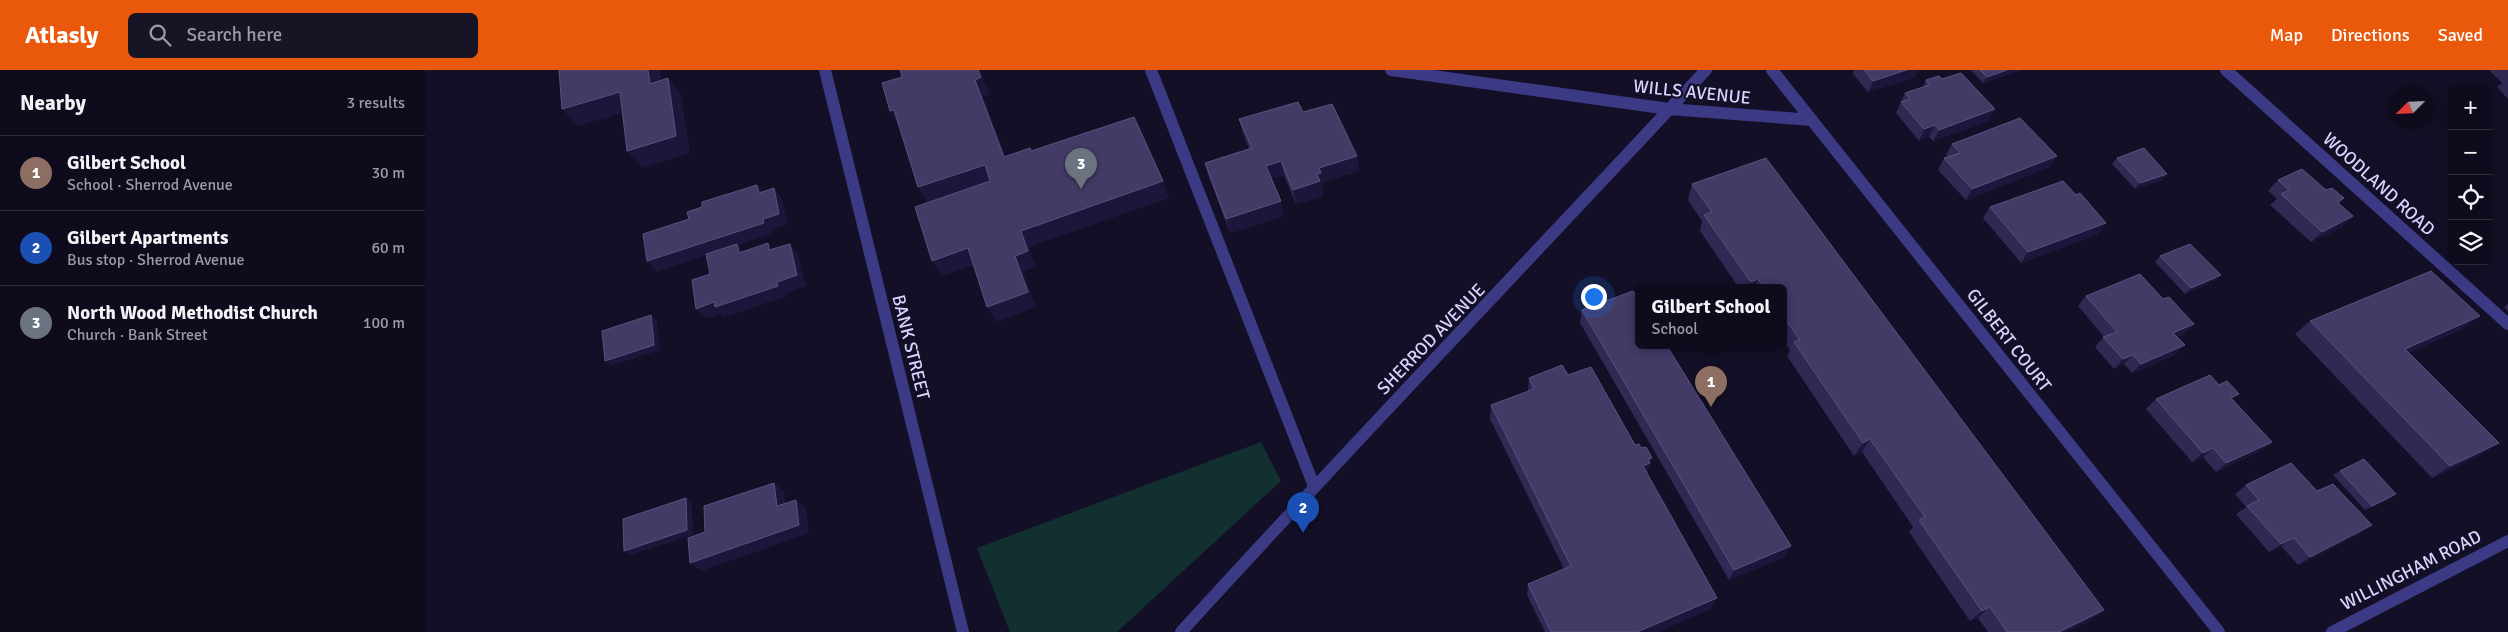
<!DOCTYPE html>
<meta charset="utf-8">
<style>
body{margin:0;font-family:Signika,sans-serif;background:#171425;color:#f1f3f6}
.controls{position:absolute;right:15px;top:15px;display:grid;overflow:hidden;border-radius:8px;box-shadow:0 5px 20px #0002}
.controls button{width:45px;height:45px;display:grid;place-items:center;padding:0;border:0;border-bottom:1px solid #2e2b3b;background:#0e0b1c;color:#f1f3f6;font:25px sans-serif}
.compass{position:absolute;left:1963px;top:15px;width:45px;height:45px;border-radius:50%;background:#0e0b1c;box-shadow:0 5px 20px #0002;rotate:246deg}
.you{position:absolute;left:1168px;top:226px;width:18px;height:18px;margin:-12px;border:4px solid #fff;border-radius:50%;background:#1a73e8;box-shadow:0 0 0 8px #1a73e833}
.badge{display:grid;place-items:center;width:32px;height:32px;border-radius:50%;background:#ea580c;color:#fff;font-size:16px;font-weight:700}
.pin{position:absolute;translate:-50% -41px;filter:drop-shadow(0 1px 2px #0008)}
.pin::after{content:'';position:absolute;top:26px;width:18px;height:15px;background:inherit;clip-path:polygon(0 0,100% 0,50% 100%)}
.popup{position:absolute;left:1210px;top:214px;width:152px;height:65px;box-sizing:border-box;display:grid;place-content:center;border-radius:8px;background:#0e0b1c;filter:drop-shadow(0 1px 4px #0005);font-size:16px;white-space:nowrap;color:#9b9ba3}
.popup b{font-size:19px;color:#f1f3f6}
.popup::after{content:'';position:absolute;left:50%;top:100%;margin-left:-10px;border:10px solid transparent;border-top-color:#0e0b1c}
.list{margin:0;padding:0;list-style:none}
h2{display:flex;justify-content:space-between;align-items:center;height:65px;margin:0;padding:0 20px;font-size:21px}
h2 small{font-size:16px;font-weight:400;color:#9b9ba3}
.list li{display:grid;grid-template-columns:32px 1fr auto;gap:15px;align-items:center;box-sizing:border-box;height:75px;padding:0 20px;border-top:1px solid #2e2b3b}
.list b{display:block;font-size:19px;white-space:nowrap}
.list p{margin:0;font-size:16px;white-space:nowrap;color:#9b9ba3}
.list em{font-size:16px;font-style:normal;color:#9b9ba3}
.icon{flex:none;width:28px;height:28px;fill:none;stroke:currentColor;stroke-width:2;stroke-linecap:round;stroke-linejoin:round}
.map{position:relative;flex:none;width:2083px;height:562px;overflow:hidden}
header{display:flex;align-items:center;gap:30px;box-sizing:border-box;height:70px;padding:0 25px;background:#ea580c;color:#fff}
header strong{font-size:24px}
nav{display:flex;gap:28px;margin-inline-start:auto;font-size:18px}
.search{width:350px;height:45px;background:#171425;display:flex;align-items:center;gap:12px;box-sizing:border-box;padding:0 18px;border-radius:8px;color:#9b9ba3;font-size:19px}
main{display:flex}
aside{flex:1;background:#0e0b1c}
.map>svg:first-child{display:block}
.green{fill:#12302f}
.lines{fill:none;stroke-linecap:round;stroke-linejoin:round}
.minor{stroke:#3d3a85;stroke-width:12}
.wall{fill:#312854}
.shaded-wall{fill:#1d163a}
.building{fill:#433a66;stroke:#5a527e}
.labels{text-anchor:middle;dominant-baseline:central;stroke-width:4.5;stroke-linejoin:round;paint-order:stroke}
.street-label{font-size:18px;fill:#d9d4ff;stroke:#130f26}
</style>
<header>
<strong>Atlasly</strong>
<div class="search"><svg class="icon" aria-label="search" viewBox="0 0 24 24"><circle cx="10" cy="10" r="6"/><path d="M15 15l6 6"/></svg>Search here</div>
<nav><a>Map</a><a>Directions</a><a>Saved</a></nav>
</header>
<main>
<aside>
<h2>Nearby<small>3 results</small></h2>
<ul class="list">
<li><span class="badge" style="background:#8d6e63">1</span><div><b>Gilbert School</b><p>School · Sherrod Avenue</p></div><em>30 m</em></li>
<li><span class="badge" style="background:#1a4fb4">2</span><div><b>Gilbert Apartments</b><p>Bus stop · Sherrod Avenue</p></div><em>60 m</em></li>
<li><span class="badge" style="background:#6b7280">3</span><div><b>North Wood Methodist Church</b><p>Church · Bank Street</p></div><em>100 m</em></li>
</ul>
</aside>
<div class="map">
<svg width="2083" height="562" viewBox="0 0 2083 562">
<rect width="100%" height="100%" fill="#130f26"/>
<path class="green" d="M836 372 856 411 692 562H585L552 478Z"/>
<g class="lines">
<path class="minor" d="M400 0 538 562
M726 0 889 416
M966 0 1244 39 1387 50
M1347 0 1794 562
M1801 0 2083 254
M756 562C929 372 1106 188 1281 0
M1907 562 2083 471"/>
</g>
<path class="wall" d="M1429 0H1493L1490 7 1443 22 1428 4Z
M1546 0H1596L1558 13Z
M2064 0H2083V29L2072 17 2077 13Z
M1501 10 1564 51 1508 71 1504 67 1494 71 1471 43 1480 23 1498 17Z
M878 42 932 86 934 101 897 112 898 118H896L898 126 871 134 859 105 846 109 859 146 805 163 784 107 780 93 824 79 818 63 814 49Z
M1527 74 1625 97 1541 130 1513 100 1519 88 1523 87 1521 85Z
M1692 88 1742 104 1738 110 1710 119 1687 94Z
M1853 110 1901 120 1919 128 1914 134 1917 157 1886 172 1845 135 1852 129 1843 121Z
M1267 114 1665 551 1641 562H1563L1553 548 1545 551 1484 462 1488 457 1437 382 1429 386 1362 286 1365 280 1358 270V218H1314L1275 161 1277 151 1263 130Z
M1565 137 1673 164 1596 193 1558 148Z
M1735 186 1796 205 1790 210 1760 224 1730 192Z
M1661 226 1738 229 1769 254 1759 264 1752 267 1750 285 1707 303 1699 294 1689 299 1670 277 1679 267 1653 236Z
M2083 234V241L2079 237Z
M1157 240 1359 487 1304 510 1155 253Z
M1885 251 2037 259 1983 283 2055 385 2007 408 1870 264Z
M1143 305 1210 375 1216 378 1227 388 1222 403 1286 539 1232 562H1120L1102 525 1103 514 1139 499 1065 349 1066 335 1103 322 1104 308Z
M1731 329H1807L1847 372 1835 381 1791 402 1778 387 1767 392 1721 339Z
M1915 401 1964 429 1940 440 1908 405Z
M1821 415 1892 421 1934 464 1873 495 1856 476 1844 482 1811 444 1821 437 1810 424Z"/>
<path class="shaded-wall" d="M0 0H8L0 2Z
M223 0H235L239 31 225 14Z
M553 0H555L556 3 565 24 558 27 587 103 579 87 550 10Z
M1481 0H1493L1490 7 1443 22 1448 11Z
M1582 0H1596L1558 13 1562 7Z
M243 8 256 25 265 83 217 98 202 81Z
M195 22 210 39 153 56 137 39Z
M1570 39 1564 51 1508 71 1514 60Z
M469 40 475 58 465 41Z
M1510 55 1504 67 1494 71 1499 59Z
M932 86 934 101 897 112 898 118H896L898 126 871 134 868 120 894 98Z
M1632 86 1625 97 1541 130 1547 119Z
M856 91 859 105 844 110 841 96Z
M560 95 569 111 503 134 493 117Z
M1742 104 1738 110 1710 119 1715 113Z
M738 111 744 128 604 177 611 197 598 202 611 237 572 252 562 237 590 186 596 161Z
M332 115 341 126 334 123Z
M349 118 357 129 363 154 347 159 348 164 313 175 321 184 314 183 312 175 232 202 222 191 338 149Z
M856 131 859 146 805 163 801 149Z
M1928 146 1917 157 1886 172 1897 162Z
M1681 153 1673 164 1596 193 1603 182Z
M343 173 351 183 344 180Z
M365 174 373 184 381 216 361 223 362 226 299 247 296 244 281 249 271 239 352 212Z
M543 178 553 194 517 206 507 191Z
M1796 205 1790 210 1760 224 1766 218Z
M1333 209 1330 218H1323L1326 212Z
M226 245 232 251 235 280 186 296 180 291Z
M2055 246 2037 259 1963 292 1980 279Z
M1769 254 1759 264 1739 273 1748 263Z
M1760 275 1750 285 1707 303 1716 294Z
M1708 285 1699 294 1689 299 1698 289Z
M1445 369 1437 382 1429 386 1438 373Z
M1847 372 1835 381 1791 402 1801 393Z
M2074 373 2055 385 2007 408 2025 396Z
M1788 378 1778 387 1767 392 1778 383Z
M1227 388 1225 394V393L1221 406 1218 396 1223 389Z
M349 413 359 421 362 445 352 436Z
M1971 424 1964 429 1940 440 1947 436Z
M261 428 267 433 268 465 206 485 199 481Z
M371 430 381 438 384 463 277 501 265 493Z
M1947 455 1934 464 1873 495 1885 487Z
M1869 468 1856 476 1844 482 1856 474Z
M1366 476 1359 487 1304 510 1309 500Z
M1292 528 1286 539 1232 562H1212Z
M1565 537 1553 548 1545 551 1557 541Z
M1679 540 1665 551 1641 562H1634Z"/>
<path class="building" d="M134 0H223L225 14 243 8 251 66 202 81 195 22 137 39Z
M475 0H553L556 7 550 10 579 87 605 78 606 81 709 47 738 111 596 161 603 181 590 186 603 222 562 237 543 178 507 191 490 137 565 111 560 95 493 117 469 40 465 41 457 13 477 7Z
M1439 0H1481L1448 11Z
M1555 0H1582L1562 7Z
M1536 3 1570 39 1514 60 1510 55 1499 59 1476 32 1485 29 1480 23 1504 15 1501 10 1514 6 1517 9Z
M873 32 878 42 907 34 932 86 894 98 896 103 892 104 895 111 868 120 856 91 841 96 856 131 801 149 780 93 827 78 814 49Z
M1595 48 1632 86 1547 119 1519 88 1535 83 1527 74Z
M1719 78 1742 104 1715 113 1692 88Z
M1341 88 1679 540 1634 562H1582L1565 537 1557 541 1494 450 1500 447 1445 369 1438 373 1369 272 1375 270 1358 246V218H1339L1333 209 1326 212 1279 145 1287 142 1267 114Z
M1877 99 1901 120 1907 118 1919 128 1912 132 1928 146 1897 162 1856 124 1864 120 1853 110Z
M1638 111 1651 125 1655 123 1681 153 1603 182 1565 137Z
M332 115 334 123 349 118 354 144 338 149 339 153 222 191 218 164 264 149 262 142 277 137V132Z
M343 173 344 180 365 174 372 205 352 212 353 216 290 237 289 232 271 239 267 210 285 204 281 184 312 174 314 183Z
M1765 174 1796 205 1766 218 1735 186Z
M2006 201 2055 246 1980 279 2074 373 2025 396 1885 251Z
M1715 204 1738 229 1744 227 1769 254 1748 263 1760 275 1716 294 1708 285 1698 289 1678 267 1692 262 1661 226Z
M1208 221 1214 230V276H1242L1366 476 1309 500 1157 240Z
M226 245 229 275 180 291 177 261Z
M1137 295 1143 305 1166 297 1210 375 1214 374 1216 378 1221 377 1227 388 1223 389 1225 393 1218 396 1292 528 1212 562H1126L1103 514 1146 496 1066 335 1109 319 1104 308Z
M1785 305 1794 315 1802 311 1814 324 1806 328 1847 372 1801 393 1788 378 1778 383 1731 329Z
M1939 389 1971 424 1947 436 1915 401Z
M1866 393 1892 421 1908 414 1947 455 1885 487 1869 468 1856 474 1822 436 1834 430 1821 415Z
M349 413 352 436 371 430 374 455 265 493 263 468 280 462 279 436Z
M261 428 262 460 199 481 198 449Z"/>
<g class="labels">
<g class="street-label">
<text transform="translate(1267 22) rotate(6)">WILLS AVENUE</text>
<text transform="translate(1954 114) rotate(42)">WOODLAND ROAD</text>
<text transform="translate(1006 269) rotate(-46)">SHERROD AVENUE</text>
<text transform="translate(1584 270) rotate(52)">GILBERT COURT</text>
<text transform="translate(486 277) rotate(76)">BANK STREET</text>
<text transform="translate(1986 500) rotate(-27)">WILLINGHAM ROAD</text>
</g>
</g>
</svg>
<div class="controls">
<button>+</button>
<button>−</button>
<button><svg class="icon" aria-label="locate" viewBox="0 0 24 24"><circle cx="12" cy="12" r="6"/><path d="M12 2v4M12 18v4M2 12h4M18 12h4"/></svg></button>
<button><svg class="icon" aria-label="layers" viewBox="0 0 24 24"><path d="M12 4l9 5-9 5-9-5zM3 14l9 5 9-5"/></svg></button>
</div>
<svg class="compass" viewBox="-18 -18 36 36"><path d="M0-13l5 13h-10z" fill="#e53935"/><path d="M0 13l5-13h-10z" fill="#9b9ba3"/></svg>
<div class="you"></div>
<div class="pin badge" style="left:1286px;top:337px;background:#8d6e63">1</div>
<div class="popup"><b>Gilbert School</b>School</div>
<div class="pin badge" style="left:878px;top:463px;background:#1a4fb4">2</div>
<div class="pin badge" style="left:656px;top:119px;background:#6b7280">3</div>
</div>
</main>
